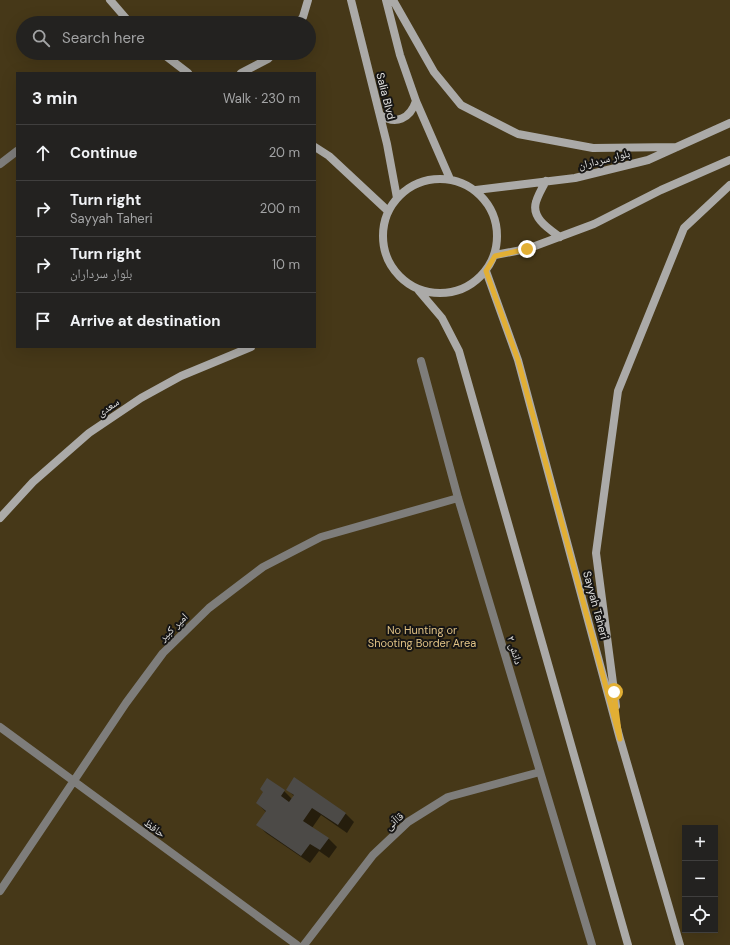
<!DOCTYPE html>
<meta charset="utf-8">
<style>
body{margin:0;font-family:"DM Sans","Noto Naskh Arabic",sans-serif;background:#2b2a29;color:#f1f3f6}
.controls{position:absolute;right:12px;bottom:12px;display:grid;overflow:hidden;border-radius:0px;box-shadow:0 4px 16px #0002}
.controls button{width:36px;height:36px;display:grid;place-items:center;padding:0;border:0;border-bottom:1px solid #403f3e;background:#232220;color:#f1f3f6;font:20px sans-serif}
.stop{position:absolute;width:12px;height:12px;margin:-9px;border:3px solid #e2af34;border-radius:50%;background:#fff}
.stop.end{background:#e2af34;border-color:#fff;box-shadow:0 1px 4px #0008}
.list{margin:0;padding:0;list-style:none}
h2{display:flex;justify-content:space-between;align-items:center;height:52px;margin:0;padding:0 16px;font-size:17px}
h2 small{font-size:13px;font-weight:400;color:#a3a4a5}
.list li{display:grid;grid-template-columns:26px 1fr auto;gap:12px;align-items:center;box-sizing:border-box;height:56px;padding:0 16px;border-top:1px solid #403f3e}
.list b{display:block;font-size:15px;white-space:nowrap}
.list p{margin:0;font-size:13px;white-space:nowrap;color:#a3a4a5}
.list em{font-size:13px;font-style:normal;color:#a3a4a5}
.icon{flex:none;width:22px;height:22px;fill:none;stroke:currentColor;stroke-width:2;stroke-linecap:round;stroke-linejoin:round}
.map{position:relative;flex:none;width:730px;height:945px;overflow:hidden}
.search{position:absolute;background:#232220;box-shadow:0 4px 16px #0002;left:16px;top:16px;width:300px;height:44px;display:flex;align-items:center;gap:10px;box-sizing:border-box;padding:0 14px;border-radius:22px;color:#a3a4a5;font-size:15px}
.panel{position:absolute;background:#232220;box-shadow:0 4px 16px #0002;left:16px;top:72px;width:300px;height:276px;border-radius:0px}
.map>svg:first-child{display:block}
.green{fill:#463818;fill-rule:evenodd}
.shadow{fill:#0007}
.building{fill:#4c4a47}
.lines{fill:none;stroke-linecap:round;stroke-linejoin:round}
.street{stroke:#7e7d7b;stroke-width:8}
.secondary{stroke:#abaaa8;stroke-width:8}
.route{stroke:#e2af34;stroke-width:5}
.labels{text-anchor:middle;dominant-baseline:central;stroke-width:4;stroke-linejoin:round;paint-order:stroke}
.street-label{font-size:11px;fill:#e2e1df;stroke:#161514}
.park-label{font-size:11px;fill:#e1c386;stroke:#161514}
</style>
<div class="map">
<svg width="730" height="945" viewBox="0 0 730 945">
<rect width="100%" height="100%" fill="#2f2d2a"/>
<path class="green" d="M0 0H730V945H0ZM23 23H309V53H23ZM17 73H315V347H17ZM685 828H715V930H685Z"/>
<path class="shadow" d="M295 779 346 814 354 822 347 833 321 815 312 828 329 839 337 847 329 858 319 851 310 863 266 833 258 825 266 812 257 803 284 791 292 799 294 796 287 789Z"/>
<path class="building" d="M294 777 346 813 338 825 312 808 303 821 329 838 320 850 310 844 301 856 256 825 266 811 256 803 263 792 260 789 267 778 285 790 281 796 289 802 294 795 286 790Z"/>
<g class="lines">
<path class="street" d="M0 164 17 151
M421 361 458 498 592 945
M0 727 297 945
M0 891 126 703 163 653 209 608 263 567 321 537 458 498
M304 945 373 855 408 822 448 797 540 772"/>
<path class="secondary" d="M110 0 130 23
M351 0 387 144 397 198
M386 0 400 55 416 101 450 179
M393 0 434 72 461 105 518 134 593 148 677 147
M298 23 303 17 308 0
M162 53 188 73
M241 73 268 59 274 53
M380 115C396 125 410 119 416 101
M315 147 329 156 388 211
M383 236a57 57 0 1 1 114 0a57 57 0 1 1-114 0Z
M546 181C542 188 538 195 536 202 531 218 549 229 560 237
M476 190 575 178 648 160 730 123
M495 255 527 249 594 224 661 190 730 160
M486 271 518 360 620 739 680 945
M419 291 442 318 459 351 628 945
M0 518 33 482 89 433 141 398 181 376 251 347
M616 706 596 553 618 391 684 228 730 185"/>
</g>
<g class="lines">
<path class="route" d="M527 249 495 256 486 271 518 360 620 739 614 692"/>
</g>
<g class="labels">
<g class="street-label">
<text transform="translate(386 96) rotate(76)">Salia Blvd</text>
<text transform="translate(604 159) rotate(-14)">بلوار سرداران</text>
<text transform="translate(108 407) rotate(-34)">سعدی</text>
<text transform="translate(596 605) rotate(75)">Sayyah Taheri</text>
<text transform="translate(173 627) rotate(-44)">امیر کبیر</text>
<text transform="translate(515 650) rotate(73)">دانش ۲</text>
<text transform="translate(394 821) rotate(-41)">قاآنی</text>
<text transform="translate(155 828) rotate(36)">حافظ</text>
</g>
<g class="park-label">
<text x="422" y="630">No Hunting or<tspan x="422" dy="13">Shooting Border Area</tspan></text>
</g>
</g>
</svg>
<div class="controls">
<button>+</button>
<button>−</button>
<button><svg class="icon" aria-label="locate" viewBox="0 0 24 24"><circle cx="12" cy="12" r="6"/><path d="M12 2v4M12 18v4M2 12h4M18 12h4"/></svg></button>
</div>
<div class="stop" style="left:614px;top:692px"></div>
<div class="stop end" style="left:527px;top:249px"></div>
<div class="search"><svg class="icon" aria-label="search" viewBox="0 0 24 24"><circle cx="10" cy="10" r="6"/><path d="M15 15l6 6"/></svg>Search here</div>
<section class="panel">
<h2>3 min<small>Walk · 230 m</small></h2>
<ul class="list">
<li><svg class="icon" aria-label="ahead" viewBox="0 0 24 24"><path d="M12 20V5M6 11l6-6 6 6"/></svg><div><b>Continue</b></div><em>20 m</em></li>
<li><svg class="icon" aria-label="right" viewBox="0 0 24 24"><path d="M7 20v-9h11M14 6l5 5-5 5"/></svg><div><b>Turn right</b><p>Sayyah Taheri</p></div><em>200 m</em></li>
<li><svg class="icon" aria-label="right" viewBox="0 0 24 24"><path d="M7 20v-9h11M14 6l5 5-5 5"/></svg><div><b>Turn right</b><p>بلوار سرداران</p></div><em>10 m</em></li>
<li><svg class="icon" aria-label="arrive" viewBox="0 0 24 24"><path d="M6 21V4h12l-3 4 3 4H6"/></svg><div><b>Arrive at destination</b></div></li>
</ul>
</section>
</div>
